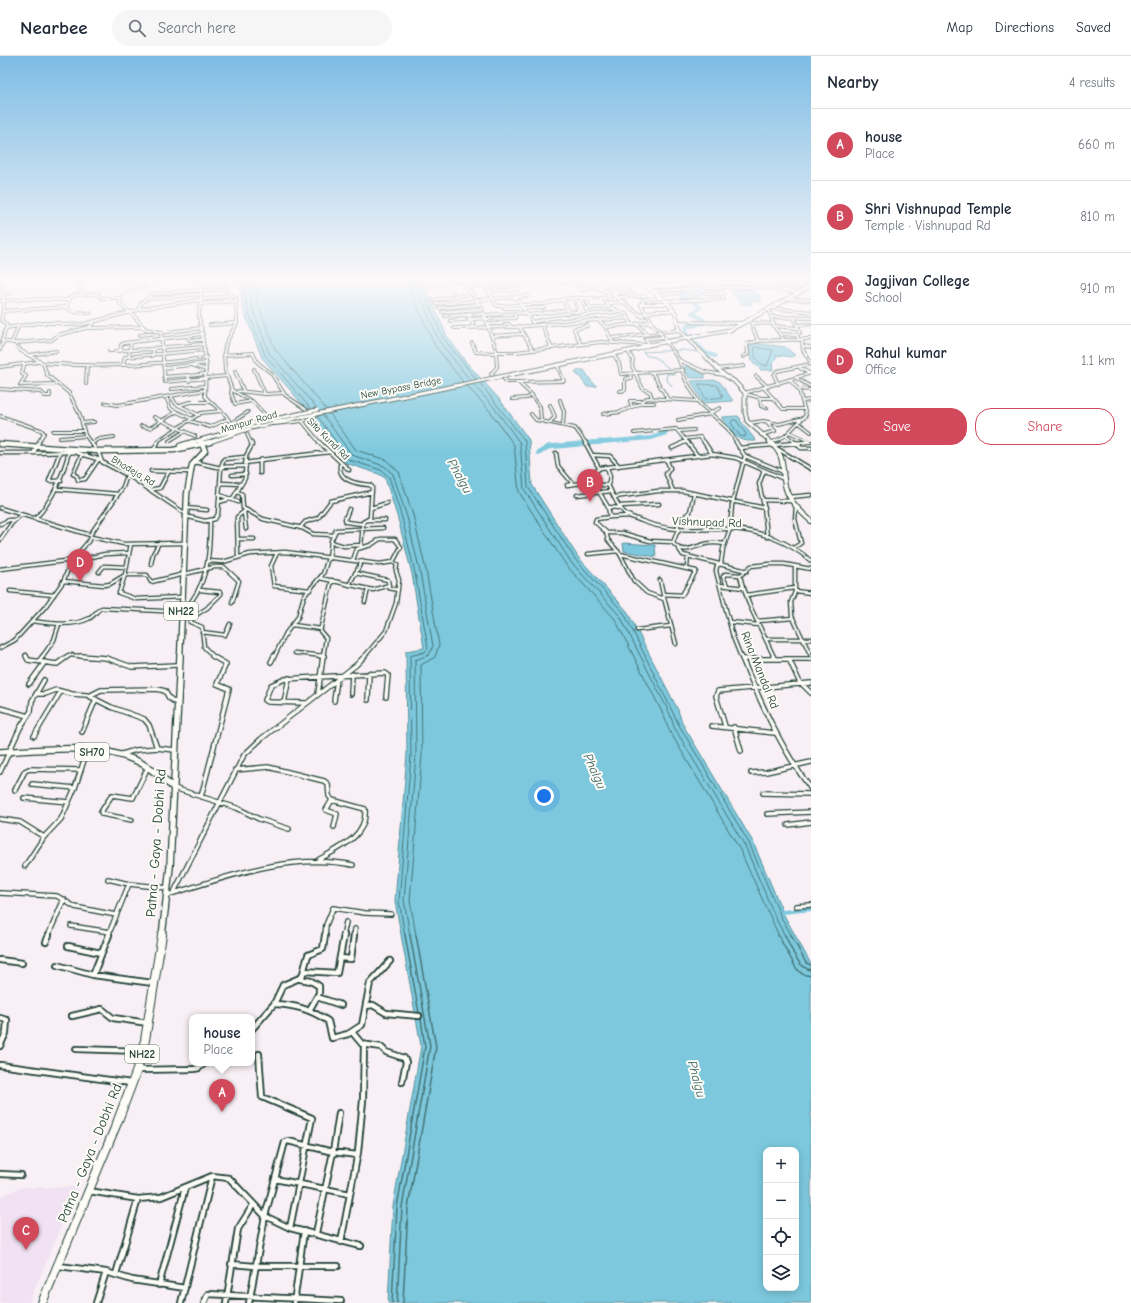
<!DOCTYPE html>
<meta charset="utf-8">
<style>
body{margin:0;font-family:"Comic Neue",sans-serif;background:#f6f6f7;color:#1f2937}
.controls{position:absolute;right:12px;bottom:12px;display:grid;overflow:hidden;border-radius:8px;box-shadow:0 2px 10px #0003}
.controls button{width:36px;height:36px;display:grid;place-items:center;padding:0;border:0;border-bottom:1px solid #e0e1e3;background:#fff;color:#1f2937;font:20px sans-serif}
.you{position:absolute;left:544px;top:740px;width:14px;height:14px;margin:-10px;border:3px solid #fff;border-radius:50%;background:#1a73e8;box-shadow:0 0 0 6px #1a73e833}
.badge{display:grid;place-items:center;width:26px;height:26px;border-radius:50%;background:#d1495b;color:#fff;font-size:13px;font-weight:700}
.pin{position:absolute;translate:-50% -33px;filter:drop-shadow(0 1px 2px #0008)}
.pin::after{content:'';position:absolute;top:21px;width:14px;height:12px;background:inherit;clip-path:polygon(0 0,100% 0,50% 100%)}
.popup{position:absolute;left:189px;top:958px;width:66px;height:52px;box-sizing:border-box;display:grid;place-content:center;border-radius:8px;background:#fff;filter:drop-shadow(0 1px 3px #0005);font-size:13px;white-space:nowrap;color:#747a83}
.popup b{font-size:15px;color:#1f2937}
.popup::after{content:'';position:absolute;left:50%;top:100%;margin-left:-8px;border:8px solid transparent;border-top-color:#fff}
.list{margin:0;padding:0;list-style:none}
h2{display:flex;justify-content:space-between;align-items:center;height:52px;margin:0;padding:0 16px;font-size:17px}
h2 small{font-size:13px;font-weight:400;color:#747a83}
.list li{display:grid;grid-template-columns:26px 1fr auto;gap:12px;align-items:center;box-sizing:border-box;height:72px;padding:0 16px;border-top:1px solid #e0e1e3}
.list b{display:block;font-size:15px;white-space:nowrap}
.list p{margin:0;font-size:13px;white-space:nowrap;color:#747a83}
.list em{font-size:13px;font-style:normal;color:#747a83}
.actions{display:flex;gap:8px;padding:12px 16px}
.actions a{flex:1;padding:9px 0;border:1px solid #d1495b;border-radius:16px;text-align:center;font-size:14px;color:#d1495b}
.actions .main{background:#d1495b;color:#fff}
.icon{flex:none;width:22px;height:22px;fill:none;stroke:currentColor;stroke-width:2;stroke-linecap:round;stroke-linejoin:round}
.map{position:relative;flex:none;width:811px;height:1247px;overflow:hidden}
header{display:flex;align-items:center;gap:24px;box-sizing:border-box;height:56px;padding:0 20px;background:#fff;border-bottom:1px solid #e0e1e3}
header strong{font-size:19px}
nav{display:flex;gap:22px;margin-inline-start:auto;font-size:14px}
.search{width:280px;height:36px;background:#f6f6f7;display:flex;align-items:center;gap:10px;box-sizing:border-box;padding:0 14px;border-radius:22px;color:#747a83;font-size:15px}
main{display:flex}
aside{flex:1;background:#fff}
.map>svg:first-child{display:block}
.built{fill:#f1e2f3}
.water{fill:#7dc8dd;stroke:#579099;fill-rule:evenodd}
.lines{fill:none;stroke-linecap:round;stroke-linejoin:round}
.shore-far1{stroke:#457578;stroke-width:1}
.shore{stroke:#457578;stroke-width:1.5}
.stream{stroke:#579099;stroke-width:1}
.canal{stroke:#7dc8dd;stroke-width:4}
.river-far1{stroke:#7dc8dd;stroke-width:4}
.river{stroke:#7dc8dd;stroke-width:5}
.street-far3-casing{stroke:#1f3d34;stroke-width:4}
.street-far2-casing{stroke:#1f3d34;stroke-width:5}
.street-far1-casing{stroke:#1f3d34;stroke-width:6}
.street-casing{stroke:#1f3d34;stroke-width:8}
.secondary-far1-casing{stroke:#1f3d34;stroke-width:5}
.secondary-casing{stroke:#1f3d34;stroke-width:6}
.primary-far3-casing{stroke:#1f3d34;stroke-width:5}
.primary-far2-casing{stroke:#1f3d34;stroke-width:7}
.primary-far1-casing{stroke:#1f3d34;stroke-width:8}
.primary-casing{stroke:#1f3d34;stroke-width:10}
.street-far3{stroke:#fdfcf7;stroke-width:2}
.street-far2{stroke:#fdfcf7;stroke-width:2.5}
.street-far1{stroke:#fdfcf7;stroke-width:3.5}
.street{stroke:#fdfcf7;stroke-width:4.5}
.secondary-far1{stroke:#fdfcf7;stroke-width:3}
.secondary{stroke:#fdfcf7;stroke-width:4}
.primary-far3{stroke:#fdfcf7;stroke-width:3}
.primary-far2{stroke:#fdfcf7;stroke-width:4.5}
.primary-far1{stroke:#fdfcf7;stroke-width:5.5}
.primary{stroke:#fdfcf7;stroke-width:8}
.primary-bridge-casing{stroke:#1f3d34;stroke-width:5;stroke-linecap:butt}
.primary-bridge{stroke:#fdfcf7;stroke-width:3}
.labels{text-anchor:middle;dominant-baseline:central;stroke-width:4;stroke-linejoin:round;paint-order:stroke}
.far-street-label{font-size:10px;fill:#1f3d34;stroke:#fdfcf7}
.shield{fill:#fdfcf7;stroke:#62766e;stroke-width:1}
.shield-label{font-size:11px;font-weight:bold;fill:#1f3d34}
.street-label{font-size:12px;fill:#1f3d34;stroke:#fdfcf7}
.water-label{font-size:13px;font-style:italic;fill:#36605e;stroke:#fdfcf7}
.near-street-label{font-size:14px;fill:#1f3d34;stroke:#fdfcf7}
</style>
<header>
<strong>Nearbee</strong>
<div class="search"><svg class="icon" aria-label="search" viewBox="0 0 24 24"><circle cx="10" cy="10" r="6"/><path d="M15 15l6 6"/></svg>Search here</div>
<nav><a>Map</a><a>Directions</a><a>Saved</a></nav>
</header>
<main>
<div class="map">
<svg width="811" height="1247" viewBox="0 0 811 1247">
<rect width="100%" height="100%" fill="#f8f0f5"/>
<filter id="ink" filterUnits="userSpaceOnUse"><feTurbulence type="fractalNoise" baseFrequency=".025" numOctaves="2"/><feDisplacementMap in="SourceGraphic" scale="8" xChannelSelector="R" yChannelSelector="G"/><feConvolveMatrix kernelMatrix="1 2 1 2 8 2 1 2 1" color-interpolation-filters="sRGB"/></filter>
<g filter="url(#ink)">
<path class="built" d="M21 1131H78L29 1247H0V1141Z"/>
<path class="water" d="M239 224H422L447 280 465 305 500 344 529 384 532 429 578 501 627 555 678 654 682 667 753 786 784 859 811 908V1247H388L393 1150 421 990 395 845 407 698 406 595 424 592 412 518 398 463 385 422 379 418 346 407 330 382 304 350 262 302 243 253ZM766 1094H796V1232H766Z
M603 224H629L634 227 629 228V232L613 234 608 233Z
M736 233H751L754 236 759 238 761 245H750L752 249 742 248 732 238V235Z
M751 287 785 291 795 299 791 301 776 299V303L772 307 773 314H761L752 305 749 289Z
M686 310 705 319V322H689L684 311Z
M578 314H584L592 326 597 330 587 331 580 321 575 317Z
M715 324 720 326 733 345 703 347 691 325Z
M738 360 741 363 740 364 756 385C733 386 736 378 722 363V361Z
M623 487 655 489 656 501 624 495Z"/>
<g class="lines">
<path class="shore-far1" d="M243 224 247 252 265 299 311 353
M248 224 252 251 269 297 317 352
M254 224 258 249 275 293 326 353
M408 224 409 232 434 288 463 326
M414 224 439 285 470 324
M419 224 443 282 476 323
M755 291 773 294 767 310C757 308 753 300 755 291Z
M480 327 525 385 528 431 575 503 624 557 679 669 749 787 781 861 792 880
M699 328 717 329 723 341 706 343Z
M474 329 493 350 520 387 524 433 571 506 620 560 670 658 674 671 745 790 776 863 785 880
M467 330 489 354 514 389 519 436 566 509 615 563 664 660 669 674 739 792 779 880
M330 358 356 394 386 404 399 416 413 459 426 514 439 589 435 601 421 609 422 699 410 844 416 880
M323 359 352 399 384 410 393 418 407 461 420 516 433 590 429 599 415 604 416 699 404 844 410 880
M318 361 349 404 381 414 389 421 402 462 415 517 428 592 425 596 410 600 411 699 399 845 405 880
M733 364H736L746 378 745 381 740 380 731 367Z"/>
<path class="shore" d="M405 879 419 957
M778 879 796 912 802 918 811 920
M785 879C791 891 797 912 811 914
M791 879 806 907 811 909
M392 1247 397 1151 425 991 421 963
M397 1247 402 1151 430 990 410 879
M403 1247 408 1152 436 991 416 879"/>
<path class="stream" d="M672 330 666 323 667 318H676L655 301 647 300 643 296 683 294 700 296"/>
<path class="canal" d="M783 856 811 853"/>
<path class="river-far1" d="M687 281 686 271 704 267V264L692 257 700 252 693 245 682 242 680 237 700 239 701 230 711 227 709 224
M690 283 706 297 715 300
M589 387 651 382 666 377"/>
<path class="river" d="M539 397 548 391 601 386"/>
<defs>
<path id="street-far3" d="M2 224 4 251 1 264 7 269 2 285 15 287 21 295 43 307 47 319 69 337 80 359 85 379 91 387
M77 224 81 228V236L85 239
M148 224 146 231C134 233 120 233 120 248L133 259 145 273 161 276 165 326 227 320
M202 224 199 260 206 304 205 340C216 354 228 354 233 375
M225 224 227 236 236 242 237 267 226 287 224 297 225 314 232 334 253 346 269 363
M457 224 468 233 481 250 497 296H516L601 286 648 289
M782 225 809 226
M123 226 158 224
M722 227H750
M202 228 226 226
M773 228 808 232
M427 230 457 225
M486 230 496 249 499 250 544 248 570 242H603L609 251 626 258 632 269
M645 230 700 227
M465 231 517 228 529 225 590 228 615 240 656 271 679 304
M647 231 690 230
M724 231H761L800 237
M579 232 595 230
M705 232H719
M690 233 694 243
M202 234 227 233
M511 234 533 267
M581 234H596
M606 234 611 247
M488 235 520 233
M652 235 700 233
M452 236 457 240
M705 237 723 238
M4 238 10 237
M614 238 629 235 633 240
M657 238 679 237
M618 241 645 240
M573 242 579 257
M581 242 589 259
M586 242 590 253
M149 243 150 239 153 238 202 234
M562 243 569 255 578 256
M788 243 811 244
M69 244 66 251 67 253 75 256 90 257
M434 244 471 238
M476 244 528 240
M0 245 25 243 66 244 75 239 98 238 101 242H120
M666 245 724 243 719 232 725 231
M606 247 625 246
M643 247 642 245 645 243 662 242
M200 248 236 245
M436 248 476 245
M439 252 479 248
M504 252H544
M771 252 811 256
M140 253 232 239
M585 253 610 251
M769 253 774 270 784 284
M3 255 66 251
M442 256 481 253
M468 259 473 266 472 271
M484 259 526 257
M528 259 568 254
M639 259 655 255H674
M445 260 484 258
M773 261 811 262
M794 261 800 277 796 278 799 284
M486 263 515 262V257
M600 264 629 262
M450 265 486 262
M532 266 552 262 616 256
M678 266 743 267
M94 267 90 270 91 272 144 271
M752 267 774 268
M488 268H509L511 271
M542 268 551 291
M637 268 647 278
M210 269 237 267
M796 269 811 268
M519 270 533 294
M774 270 797 272
M606 271 652 266 640 248H669
M6 272 38 267H60L64 269 84 268 139 254 141 247 147 243 201 238
M454 272 515 271 598 264 605 270 613 287
M659 276 679 274
M780 278 796 279
M140 279 202 272
M187 280 190 284H203
M491 280 523 278
M612 282 659 277
M802 284 803 294 811 307
M758 285 811 283
M12 286 18 271
M16 287 52 284 58 279 90 271
M472 287 476 296 496 297
M580 287 574 273 587 270 583 265
M650 289 645 283 662 281
M803 290 811 291
M0 294 3 285
M109 295 153 293
M120 295 121 289 124 287 203 278
M628 295 633 304 632 310 643 333 650 336 652 342
M496 296 497 311 491 318 495 322 503 321
M613 298 619 307 621 318 683 314
M30 299 56 295
M224 299 253 297 257 306 271 317 285 339 316 360 303 365 274 368
M152 300 154 292 203 288
M129 301 131 286
M743 301 748 298 747 288 758 285 750 264
M43 307C98 312 152 309 206 302
M24 309 22 318 26 320 20 329 58 328
M123 309 125 301 205 294
M192 309 206 314
M0 311 38 306
M164 312 207 307
M800 312 811 318
M254 313 265 338
M718 313 744 310
M235 315 244 336
M652 316 667 342
M724 319 705 316 679 304 685 323 699 347 728 373 737 387
M189 320 205 318
M756 320 768 331
M164 321 188 319 189 325
M505 321 504 323 507 326H518L532 339 527 342 512 343
M796 322 811 331
M518 326 564 325 557 309
M86 328 87 309
M778 328 774 319 777 315 811 308
M764 332 783 353H804
M0 333 41 336 45 340H50V337
M171 333 205 330
M798 333 811 334
M232 334 231 337 235 348 252 345
M238 335 265 338 284 337
M620 335 625 334V323L631 322 630 318
M745 337 811 317
M746 338 761 342H771
M171 340 176 348 199 359
M532 340 540 351 541 365
M166 341 171 353 192 363
M760 342 761 350 767 352
M560 344 564 356 563 369
M802 345 811 344
M105 347 118 349 205 334
M180 349 190 346H211
M550 349 555 361 550 366
M632 351 630 345H642L647 342 697 345
M710 357 720 352
M531 358 536 364 575 372 586 387
M603 358 620 356 642 347H654
M0 360 41 374 44 377 38 387
M154 361 195 380
M678 364 711 358
M190 365 210 371 228 363
M303 366 320 387
M82 367 94 366
M231 367 248 356
M750 367 763 365 779 368 804 362
M799 367 811 376
M141 370 150 372 176 356
M53 375H84
M679 375 694 374
M789 376 809 385
M634 377 676 373 688 387
M247 378 251 387
M761 379 775 375 767 366
M786 379 796 387
M60 382 86 380
M684 383 700 381 705 387
M169 385 185 375
M92 387 99 383 114 381
M157 387 159 384 201 357 221 355
M681 387 686 386
M771 387 785 380 806 359 799 334 790 324
M794 387 811 386"/>
<path id="street-far2" d="M91 386 95 392
M319 386 349 414
M585 386 592 399 610 400 619 410
M687 386 697 399
M704 386 712 398
M736 386 745 400 732 449 730 473 723 493 721 507 717 510 716 515 733 581 741 601
M795 386 801 392H811
M38 388 39 386
M37 391 33 397 74 396 101 404
M672 392 685 386
M739 392 806 386
M154 393 158 386
M778 393 811 413
M98 395 102 406 129 420 186 458
M60 396 49 425H61
M0 397H33
M556 397 558 410 573 428
M82 398 73 418 77 420 78 424 85 423 98 404
M592 399 599 412
M745 400 784 416
M245 401 224 403 221 411 246 410
M667 405 670 412 666 418 673 435
M245 407 259 405
M340 409C338 425 357 428 370 429L372 431 370 462 363 466 361 492
M607 412 610 421 608 429C613 438 617 451 626 458 630 461 637 463 642 465 676 478 696 472 730 473 759 474 790 486 811 505
M151 415 190 416
M764 415 759 428 764 450 767 481
M260 417V404L330 396
M232 419 246 418
M220 427 241 428
M582 427 600 412 712 398 736 402 784 423
M567 429 582 427 595 429 608 451 621 452
M596 429H608
M57 433 118 438
M149 434 160 432 169 415
M237 436 242 438 243 452 263 463 302 472 313 478 333 479
M220 439 238 446
M577 439 611 435
M615 441 658 435H683L765 452
M789 441 811 439
M763 444 791 445
M219 446 233 442 245 422 246 400 252 389 251 386
M620 450 659 448
M608 451 610 461 596 463 595 466 606 476 608 484 620 498 634 525 647 537 664 543
M0 452 90 479 123 431 127 419
M186 452 207 454
M371 452 387 447
M349 453 345 463 346 466 363 468
M244 456 246 473
M185 460 205 465 215 463 218 458 221 412 195 406
M610 461 630 460
M35 463C53 444 62 421 69 396
M367 464H385
M0 468 9 464H15
M300 472 305 466 318 462 331 445 372 436
M677 476 673 487C683 499 693 491 705 488 712 486 719 487 725 488
M678 476V466L690 456 694 438
M606 477H622L650 485 672 486
M91 481 124 488 184 487
M238 483H254
M0 484 12 467 21 459
M331 486 344 490 361 489
M131 488 125 519 119 537 136 543 182 541
M679 493 683 499 747 515
M795 493V491L801 487 795 463 796 451
M277 497 271 510 274 530 310 534
M588 498 618 495
M620 498 696 515 682 539 663 538 676 588
M238 500 237 461 246 454
M329 503 331 485 336 474 383 472
M353 504 357 493 371 489 380 483H395L401 491 393 506
M74 505 105 498 129 497
M208 505 223 506 250 498 285 496 379 508 393 506 397 509 396 515 399 524 396 547 386 575 364 601
M151 508 153 498 159 487
M795 510V536L791 546 792 560 811 600
M687 511 688 500
M0 513 73 504
M99 516 104 510 127 511
M355 517 388 524 389 532 398 534
M320 522 373 534 389 529
M660 524 663 538
M63 525 104 529 110 528 125 519H147L151 526 214 511H224L239 525 232 547
M349 529 362 505
M720 529 744 532 749 548 774 601
M727 529 723 521 725 518 740 519
M743 531 740 520 751 510 770 508H784L811 513
M200 534 220 536 221 538 207 552 193 561 190 566 202 571 204 591 214 601
M10 535 54 539
M795 535 811 537
M746 539 795 532
M365 546 368 533
M182 557C208 529 210 501 210 465
M32 565C49 567 71 571 88 563 94 561 96 554 102 552L181 556
M758 565 793 562
M730 566 759 569
M293 569 321 573
M637 574 671 570
M202 576 225 579 230 568
M766 583H811
M0 592 15 584 45 551 63 526 71 506 92 481
M295 597 324 600
M26 599 27 601
M42 601 54 584 59 568
M67 601 69 599 91 601
M274 601 286 577 298 561 304 540 323 518 328 502
M323 601 326 582 320 575 332 524"/>
<path id="street-far1" d="M26 600 28 604 57 608 68 600
M81 600 106 602 132 611 178 609
M320 600H324
M741 600C761 647 780 691 811 733
M773 600 774 602
M743 603H811
M789 603 800 627
M39 605 43 600
M271 606 274 600
M29 628 45 606
M803 629 811 637
M36 638H45L56 634 72 638 87 639 111 651 144 663 149 669 157 692 175 694
M318 638 323 600
M351 638 352 618
M89 640 101 634 157 633 165 635 169 642 176 647
M368 644 369 617
M334 645 337 623
M284 647 289 622
M306 647 268 646 265 644 271 629 285 623 385 617 388 619 386 641
M0 652 28 660
M712 670 774 677
M725 670 716 640 718 635 811 627
M734 671 741 695
M82 676 96 643
M34 680 61 635
M122 698 136 694 157 692
M235 714 268 711 324 725 328 728 329 740 332 744 365 753C368 781 337 793 318 804
M0 716 20 672 31 655 32 645 44 624
M751 717 766 716 811 706
M32 728 75 732
M174 732 237 752 259 763 289 773
M15 734 25 715 29 713 81 714
M763 737 811 738
M201 741 229 633 217 628 226 608 212 600
M24 742 69 746
M332 744 326 754 337 758 334 771
M767 758 811 756
M0 763 20 766 44 781
M132 764 102 758 101 756 112 739 133 742 148 711
M788 769 811 766
M25 810 44 781 61 763 75 732 87 695
M108 823 129 828 168 832
M174 836 244 699 261 683 356 609 365 600
M0 837 57 840 75 851 116 859
M168 839C226 821 292 796 353 809
M796 850 811 849
M71 870 110 876
M48 880 64 843
M108 880 129 828
M325 880 326 869 333 852 365 857 391 858
M343 880 346 866
M354 880 355 873"/>
<path id="street" d="M46 886 49 879
M68 890 101 897
M340 902 351 903 354 879
M0 904 22 907
M57 909 93 919 153 927
M304 915 337 917 344 879
M93 919 109 879
M300 923 311 925 319 930V937L310 953
M317 941 341 949
M274 948C295 949 310 953 328 965L332 982 348 978 362 969 370 927 390 905
M366 950 373 949 386 957 419 960
M72 960 102 953 113 962 148 967
M0 962 7 964 6 977 0 990
M252 973 274 948 283 929 302 921 308 899 323 893 325 879
M352 976 362 988 381 991 386 996 404 1002 406 1006 402 1026
M76 993 141 995
M259 998 262 1041 312 1062 290 1172
M0 1009 131 1027
M137 1014 194 1013 199 1012 205 1007
M0 1118 21 1119
M275 1123 350 1138
M89 1135 138 1143 161 1141 212 1120 229 1122 265 1160 290 1172 361 1190
M316 1177 333 1096 339 1057
M341 1186 358 1096 363 1044 364 988
M231 1208 255 1210H338
M59 1210 106 1216 132 1224 185 1232
M116 1218 138 1143
M159 1229 185 1132
M96 1247 106 1216
M181 1247 212 1120
M204 1247 208 1238 341 1245
M226 1247 238 1173 253 1149
M249 1247 265 1160 285 1086 288 1085 333 1096 357 1099
M294 1247 304 1175"/>
<path id="secondary-far1" d="M636 224 666 245 676 258 679 274 724 319 734 325 745 337V356L747 365 772 387"/>
<path id="secondary" d="M770 386C788 402 780 414 786 433 790 446 801 456 811 465"/>
<path id="primary-far3" d="M504 320 638 293 648 289 730 274 811 230
M200 385 201 387
M189 387 233 375 247 369 298 358
M207 387 251 372 301 361"/>
<path id="primary-far2" d="M0 388 98 395 174 394 210 386
M180 390 193 386
M180 601 187 438 192 409 205 395 201 386"/>
<path id="primary-far1" d="M0 696C44 694 96 686 137 705 151 711 162 723 174 732
M162 880 170 811 180 600"/>
<path id="primary" d="M42 1247 117 1067 137 1014 145 984 162 879"/>
</defs>
<use href="#street-far3" class="street-far3-casing"/>
<use href="#street-far2" class="street-far2-casing"/>
<use href="#street-far1" class="street-far1-casing"/>
<use href="#street" class="street-casing"/>
<use href="#secondary-far1" class="secondary-far1-casing"/>
<use href="#secondary" class="secondary-casing"/>
<use href="#primary-far3" class="primary-far3-casing"/>
<use href="#primary-far2" class="primary-far2-casing"/>
<use href="#primary-far1" class="primary-far1-casing"/>
<use href="#primary" class="primary-casing"/>
<use href="#street-far3" class="street-far3"/>
<use href="#street-far2" class="street-far2"/>
<use href="#street-far1" class="street-far1"/>
<use href="#street" class="street"/>
<use href="#secondary-far1" class="secondary-far1"/>
<use href="#secondary" class="secondary"/>
<use href="#primary-far3" class="primary-far3"/>
<use href="#primary-far2" class="primary-far2"/>
<use href="#primary-far1" class="primary-far1"/>
<use href="#primary" class="primary"/>
<defs>
<path id="primary-bridge" d="M298 358 317 354
M301 361 504 320"/>
</defs>
<use href="#primary-bridge" class="primary-bridge-casing"/>
<use href="#primary-bridge" class="primary-bridge"/>
</g>
</g>
<linearGradient id="sky" x2="0" y2="1"><stop stop-color="#7dbce4"/><stop offset="0.56" stop-color="#fcf8fa"/><stop offset="1" stop-color="#fcf8fa" stop-opacity="0"/></linearGradient>
<rect width="811" height="399" fill="url(#sky)"/>
<g class="labels">
<g class="far-street-label">
<text transform="translate(401 332) rotate(-11)">New Bypass Bridge</text>
<text transform="translate(249 366) rotate(-16)">Manpur Road</text>
<text transform="translate(328 383) rotate(45)">Sita Kund Rd</text>
<text transform="translate(133 415) rotate(31)">Bhadeja Rd</text>
</g>
<g class="shield">
<rect x="164" y="546" width="34" height="18" rx="3"/>
<rect x="75" y="687" width="34" height="18" rx="3"/>
<rect x="125" y="989" width="34" height="18" rx="3"/>
</g>
<g class="shield-label">
<text x="181" y="555">NH22</text>
<text x="92" y="696">SH70</text>
<text x="142" y="998">NH22</text>
</g>
<g class="street-label">
<text transform="translate(707 466) rotate(2)">Vishnupad Rd</text>
<text transform="translate(760 614) rotate(68)">Rina Mandal Rd</text>
</g>
<g class="water-label">
<text transform="translate(460 420) rotate(61)">Phalgu</text>
<text transform="translate(595 715) rotate(66)">Phalgu</text>
<text transform="translate(697 1023) rotate(75)">Phalgu</text>
</g>
<g class="near-street-label">
<text transform="translate(156 787) rotate(-86)">Patna - Gaya - Dobhi Rd</text>
<text transform="translate(90 1097) rotate(-68)">Patna - Gaya - Dobhi Rd</text>
</g>
</g>
</svg>
<div class="controls">
<button>+</button>
<button>−</button>
<button><svg class="icon" aria-label="locate" viewBox="0 0 24 24"><circle cx="12" cy="12" r="6"/><path d="M12 2v4M12 18v4M2 12h4M18 12h4"/></svg></button>
<button><svg class="icon" aria-label="layers" viewBox="0 0 24 24"><path d="M12 4l9 5-9 5-9-5zM3 14l9 5 9-5"/></svg></button>
</div>
<div class="you"></div>
<div class="pin badge" style="left:222px;top:1056px">A</div>
<div class="popup"><b>house</b>Place</div>
<div class="pin badge" style="left:590px;top:446px">B</div>
<div class="pin badge" style="left:26px;top:1194px">C</div>
<div class="pin badge" style="left:80px;top:526px">D</div>
</div>
<aside>
<h2>Nearby<small>4 results</small></h2>
<ul class="list">
<li><span class="badge">A</span><div><b>house</b><p>Place</p></div><em>660 m</em></li>
<li><span class="badge">B</span><div><b>Shri Vishnupad Temple</b><p>Temple · Vishnupad Rd</p></div><em>810 m</em></li>
<li><span class="badge">C</span><div><b>Jagjivan College</b><p>School</p></div><em>910 m</em></li>
<li><span class="badge">D</span><div><b>Rahul kumar</b><p>Office</p></div><em>1.1 km</em></li>
</ul>
<div class="actions"><a class="main">Save</a><a>Share</a></div>
</aside>
</main>
